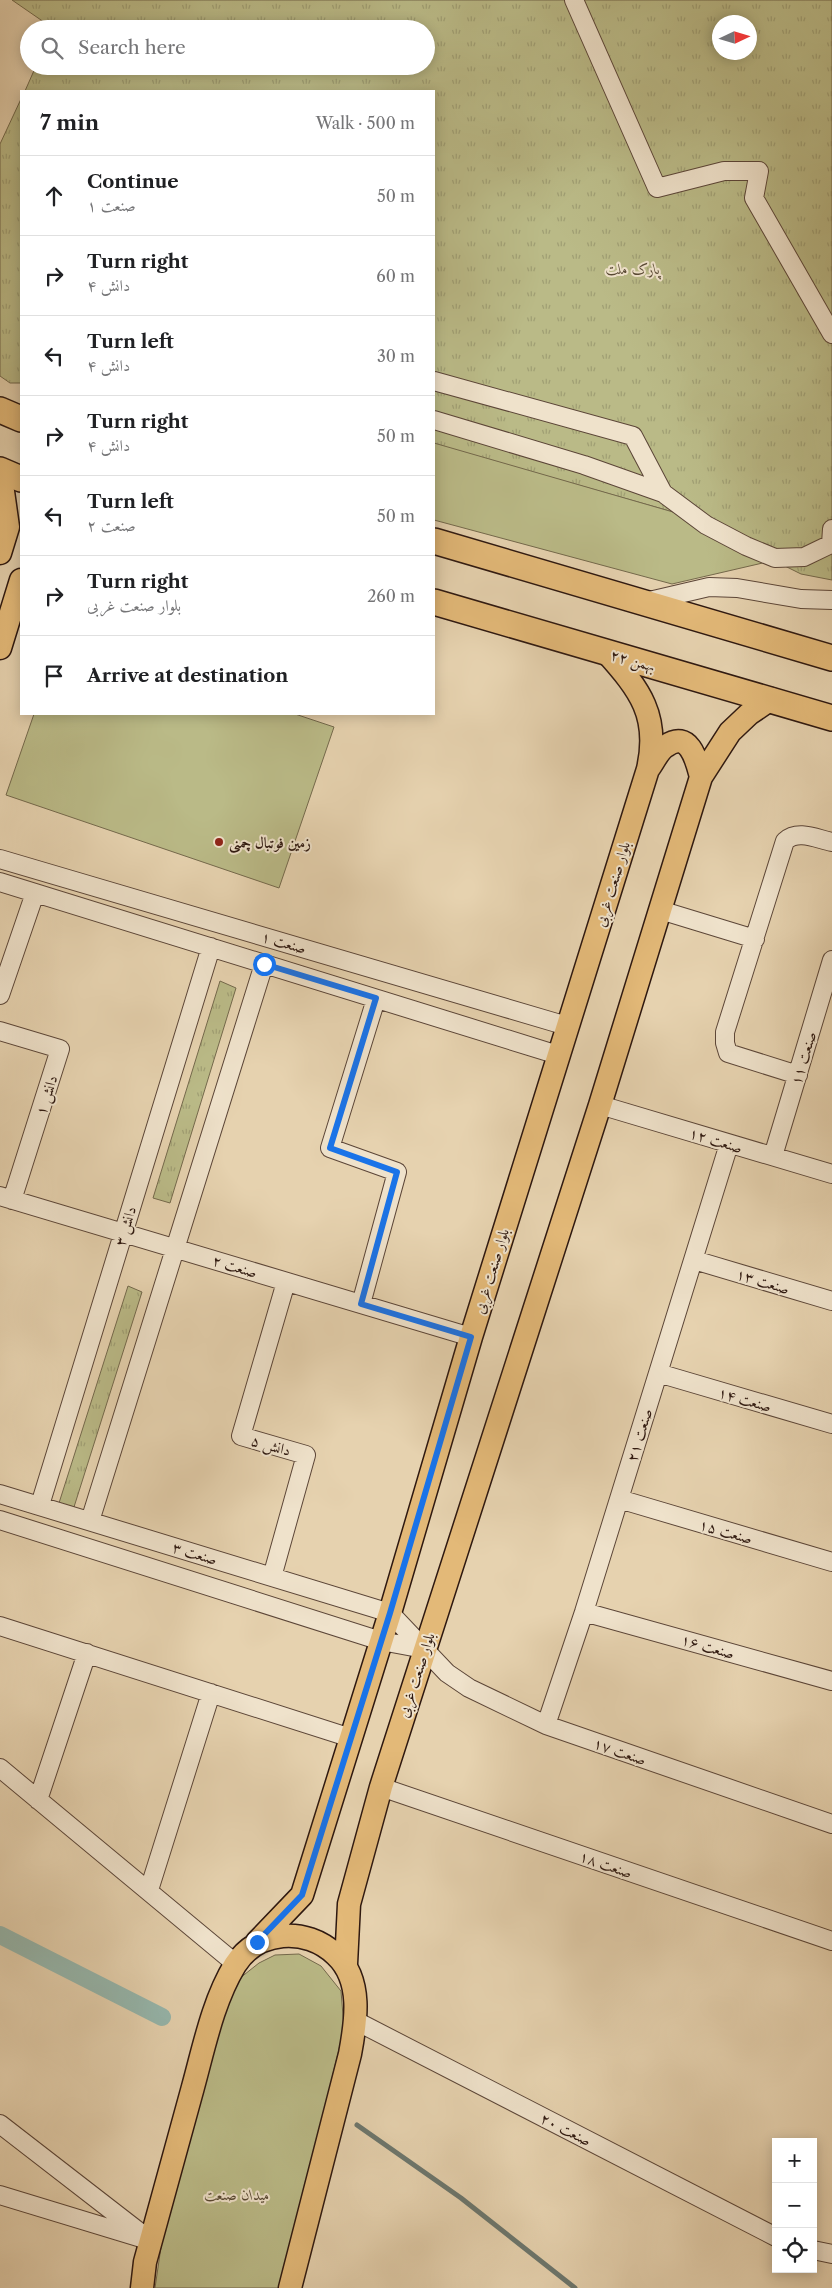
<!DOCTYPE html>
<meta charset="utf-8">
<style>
body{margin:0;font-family:"Libre Caslon Text",Amiri,serif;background:#f2f2f2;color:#202124}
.controls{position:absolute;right:15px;bottom:15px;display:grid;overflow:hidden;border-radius:0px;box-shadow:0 2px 12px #0003}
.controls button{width:45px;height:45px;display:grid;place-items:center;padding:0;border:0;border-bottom:1px solid #e0e0e0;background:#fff;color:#202124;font:25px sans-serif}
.compass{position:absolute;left:712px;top:15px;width:45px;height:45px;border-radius:50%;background:#fff;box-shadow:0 2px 12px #0003;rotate:86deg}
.stop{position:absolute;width:15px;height:15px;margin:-11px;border:4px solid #1a73e8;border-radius:50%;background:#fff}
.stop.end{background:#1a73e8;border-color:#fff;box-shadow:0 1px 5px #0008}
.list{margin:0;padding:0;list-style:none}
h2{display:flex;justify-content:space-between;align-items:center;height:65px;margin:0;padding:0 20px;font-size:21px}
h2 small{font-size:16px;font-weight:400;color:#757577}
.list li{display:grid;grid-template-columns:32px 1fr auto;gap:15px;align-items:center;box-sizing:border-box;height:80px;padding:0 20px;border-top:1px solid #e0e0e0}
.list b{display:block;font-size:19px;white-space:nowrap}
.list p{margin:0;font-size:16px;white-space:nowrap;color:#757577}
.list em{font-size:16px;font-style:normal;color:#757577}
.icon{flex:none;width:28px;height:28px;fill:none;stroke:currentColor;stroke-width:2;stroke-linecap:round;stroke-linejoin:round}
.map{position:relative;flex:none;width:832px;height:2288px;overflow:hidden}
.search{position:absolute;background:#fff;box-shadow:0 2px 12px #0003;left:20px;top:20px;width:415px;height:55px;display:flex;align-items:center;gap:12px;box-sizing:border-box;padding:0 18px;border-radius:28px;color:#757577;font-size:19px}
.panel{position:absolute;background:#fff;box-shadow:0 2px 12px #0003;left:20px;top:90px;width:415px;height:625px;border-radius:0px}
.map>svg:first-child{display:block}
.grass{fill:url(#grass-tufts);stroke:#74694c;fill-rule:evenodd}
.garden{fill:#baba87;stroke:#74694c}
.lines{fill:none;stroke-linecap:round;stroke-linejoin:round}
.stream{stroke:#6c776e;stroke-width:5}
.canal{stroke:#96b7ad;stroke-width:18}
.minor-casing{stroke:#5c4638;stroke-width:20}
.major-casing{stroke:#2e1810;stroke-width:25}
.highway-casing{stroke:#2e1810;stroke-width:28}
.minor{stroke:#efe2cb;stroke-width:18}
.major{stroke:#e3b978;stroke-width:22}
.highway{stroke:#e3b978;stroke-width:25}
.route{stroke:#1a73e8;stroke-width:6}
.poi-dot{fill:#8f2418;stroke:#efe2cb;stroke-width:2}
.labels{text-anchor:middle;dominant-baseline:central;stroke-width:4;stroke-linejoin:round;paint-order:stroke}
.park-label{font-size:15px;font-style:italic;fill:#584934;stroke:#efe2cb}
.street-label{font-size:15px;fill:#2e1810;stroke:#efe2cb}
.poi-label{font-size:15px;font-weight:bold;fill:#2e1810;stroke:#efe2cb;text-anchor:start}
</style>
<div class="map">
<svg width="832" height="2288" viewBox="0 0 832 2288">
<defs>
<pattern id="grass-tufts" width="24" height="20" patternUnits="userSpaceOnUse" patternTransform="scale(1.25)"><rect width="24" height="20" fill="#baba87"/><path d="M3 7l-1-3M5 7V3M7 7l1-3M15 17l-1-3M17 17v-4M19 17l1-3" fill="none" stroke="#a09f74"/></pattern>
</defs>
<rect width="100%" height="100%" fill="#e6d2af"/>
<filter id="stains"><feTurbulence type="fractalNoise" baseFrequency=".004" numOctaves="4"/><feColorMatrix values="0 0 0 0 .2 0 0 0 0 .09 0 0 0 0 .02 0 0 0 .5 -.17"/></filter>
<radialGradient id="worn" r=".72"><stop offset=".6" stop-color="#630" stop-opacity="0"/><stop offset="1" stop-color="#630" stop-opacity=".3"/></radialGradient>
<path class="grass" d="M12 0H832V580L801 574 680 514 434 444V91H25L36 66H426V29H54ZM720 22H750V52H720Z
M21 99V383H10L0 376V144Z
M220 981 236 988 170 1203 153 1198Z
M128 1286 142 1292 74 1507 59 1503Z"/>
<path class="garden" d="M434 443 680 514 767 562 672 584 434 520Z
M34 714H295L334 727 279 888 6 795Z
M299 1954 321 1966 341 1991 344 2028 282 2288H155L166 2213 184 2136 235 1982 259 1963 275 1955Z"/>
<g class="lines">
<path class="stream" d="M357 2125 461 2198 575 2288"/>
<path class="canal" d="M0 1935 162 2017"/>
<defs>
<path id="minor" d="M574 0 657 188 724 171H759L754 198 832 334
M434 381 633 436 663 493
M434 420 584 465 663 493 706 525 746 546 775 558 804 557 831 544 832 529
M645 602 709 587 737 588 801 599 832 600
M0 859 567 1026
M0 882 558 1055
M660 910 755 939
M0 995 35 893
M0 1031 60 1049 12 1200
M798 1075 728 1053 725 1043V1032L785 841C798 829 817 839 832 842
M600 1105 832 1174
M773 1156 832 960
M0 1196 471 1337
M694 1260 832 1301
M361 1304 397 1172 330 1148 376 999
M658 1373 832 1424
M0 1494 390 1613 447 1673 469 1688 546 1725 832 1824
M619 1499 832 1562
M40 1505 211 947
M0 1520 381 1641 424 1649
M90 1521 264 964
M272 1577 306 1455 241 1436 286 1282
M584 1612 832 1681
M0 1626 351 1738
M546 1725 584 1612 729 1144
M0 1768 236 1964
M381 1787 832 1941
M38 1800 87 1653
M149 1890 211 1693
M356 2021 776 2237
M0 2124 151 2241
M0 2195 141 2238
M813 2250 832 2254"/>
<path id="major" d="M0 553 8 527 0 470
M0 648 21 580
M649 768C654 761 659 750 666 746 690 729 697 762 701 777
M257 1942 302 1895 390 1613 471 1337 648 769C660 716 640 690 606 652
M346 1964 349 1904 381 1787 600 1105 701 777 730 732 749 714 771 699
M142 2288 145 2262C161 2203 177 2145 193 2087 204 2047 213 2001 235 1965 257 1930 306 1926 336 1955 363 1980 356 2022 350 2054L290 2288"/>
<path id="highway" d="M0 410 21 419
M0 470 21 479
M434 541 832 658
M434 602 832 718"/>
</defs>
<use href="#minor" class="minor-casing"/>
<use href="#major" class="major-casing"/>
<use href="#highway" class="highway-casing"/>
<use href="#minor" class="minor"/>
<use href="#major" class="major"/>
<use href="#highway" class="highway"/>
</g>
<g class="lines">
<path class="route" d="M257 1942 302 1895 390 1613 471 1337 361 1304 397 1172 330 1148 376 998 264 964"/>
</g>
<circle class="poi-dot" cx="219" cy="842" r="5"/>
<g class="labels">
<g class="park-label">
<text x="633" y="268">پارک ملت</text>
<text x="237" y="2194">میدان صنعت</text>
</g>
<g class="street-label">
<text transform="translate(633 660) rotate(16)">۲۲ بهمن</text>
<text transform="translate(612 884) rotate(-73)">بلوار صنعت غربی</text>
<text transform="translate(284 942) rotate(16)">صنعت ۱</text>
<text transform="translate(803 1058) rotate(-73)">صنعت ۱۱</text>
<text transform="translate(46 1095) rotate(-72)">دانش ۱</text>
<text transform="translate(716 1140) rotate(17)">صنعت ۱۲</text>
<text transform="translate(125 1226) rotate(-73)">دانش ۳</text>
<text transform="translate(235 1266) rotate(17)">صنعت ۲</text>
<text transform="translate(491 1271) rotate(-73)">بلوار صنعت غربی</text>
<text transform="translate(763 1281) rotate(17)">صنعت ۱۳</text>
<text transform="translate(745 1399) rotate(16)">صنعت ۱۴</text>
<text transform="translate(639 1435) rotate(-73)">صنعت ۲۱</text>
<text transform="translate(271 1445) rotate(16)">دانش ۵</text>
<text transform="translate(726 1531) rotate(16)">صنعت ۱۵</text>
<text transform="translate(195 1553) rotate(17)">صنعت ۳</text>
<text transform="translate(708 1646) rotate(16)">صنعت ۱۶</text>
<text transform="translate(416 1675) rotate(-72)">بلوار صنعت غربی</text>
<text transform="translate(620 1751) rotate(19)">صنعت ۱۷</text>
<text transform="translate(606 1864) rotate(19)">صنعت ۱۸</text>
<text transform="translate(566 2129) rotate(27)">صنعت ۲۰</text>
</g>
<g class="poi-label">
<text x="229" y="842">زمین فوتبال چمنی</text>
</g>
</g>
<rect width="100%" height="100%" filter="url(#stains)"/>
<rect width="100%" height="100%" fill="url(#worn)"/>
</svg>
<div class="controls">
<button>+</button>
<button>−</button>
<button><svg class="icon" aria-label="locate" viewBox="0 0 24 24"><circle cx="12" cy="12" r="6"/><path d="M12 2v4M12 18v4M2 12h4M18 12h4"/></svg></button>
</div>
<svg class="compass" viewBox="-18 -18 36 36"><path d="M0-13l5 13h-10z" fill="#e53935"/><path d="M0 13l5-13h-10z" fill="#757577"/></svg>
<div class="stop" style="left:264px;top:964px"></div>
<div class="stop end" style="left:257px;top:1942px"></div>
<div class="search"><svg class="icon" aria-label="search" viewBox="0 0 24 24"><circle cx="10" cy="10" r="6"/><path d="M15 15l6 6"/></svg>Search here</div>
<section class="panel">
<h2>7 min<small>Walk · 500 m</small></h2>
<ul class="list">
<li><svg class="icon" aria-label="ahead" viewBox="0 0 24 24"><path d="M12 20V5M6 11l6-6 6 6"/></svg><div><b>Continue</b><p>صنعت ۱</p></div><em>50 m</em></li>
<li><svg class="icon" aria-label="right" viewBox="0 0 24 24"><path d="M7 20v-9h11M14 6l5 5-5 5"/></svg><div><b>Turn right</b><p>دانش ۴</p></div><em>60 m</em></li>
<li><svg class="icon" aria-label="left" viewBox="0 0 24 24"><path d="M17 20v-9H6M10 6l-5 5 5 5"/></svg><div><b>Turn left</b><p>دانش ۴</p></div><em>30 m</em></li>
<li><svg class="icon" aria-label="right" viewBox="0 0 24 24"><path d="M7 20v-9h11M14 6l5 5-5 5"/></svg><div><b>Turn right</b><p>دانش ۴</p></div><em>50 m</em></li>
<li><svg class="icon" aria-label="left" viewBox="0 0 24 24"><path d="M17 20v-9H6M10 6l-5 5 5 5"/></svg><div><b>Turn left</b><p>صنعت ۲</p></div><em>50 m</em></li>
<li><svg class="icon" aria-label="right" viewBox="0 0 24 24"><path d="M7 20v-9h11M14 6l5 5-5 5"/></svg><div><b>Turn right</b><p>بلوار صنعت غربی</p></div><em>260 m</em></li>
<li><svg class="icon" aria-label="arrive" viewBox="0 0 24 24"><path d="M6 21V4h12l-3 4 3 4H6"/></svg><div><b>Arrive at destination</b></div></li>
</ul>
</section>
</div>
